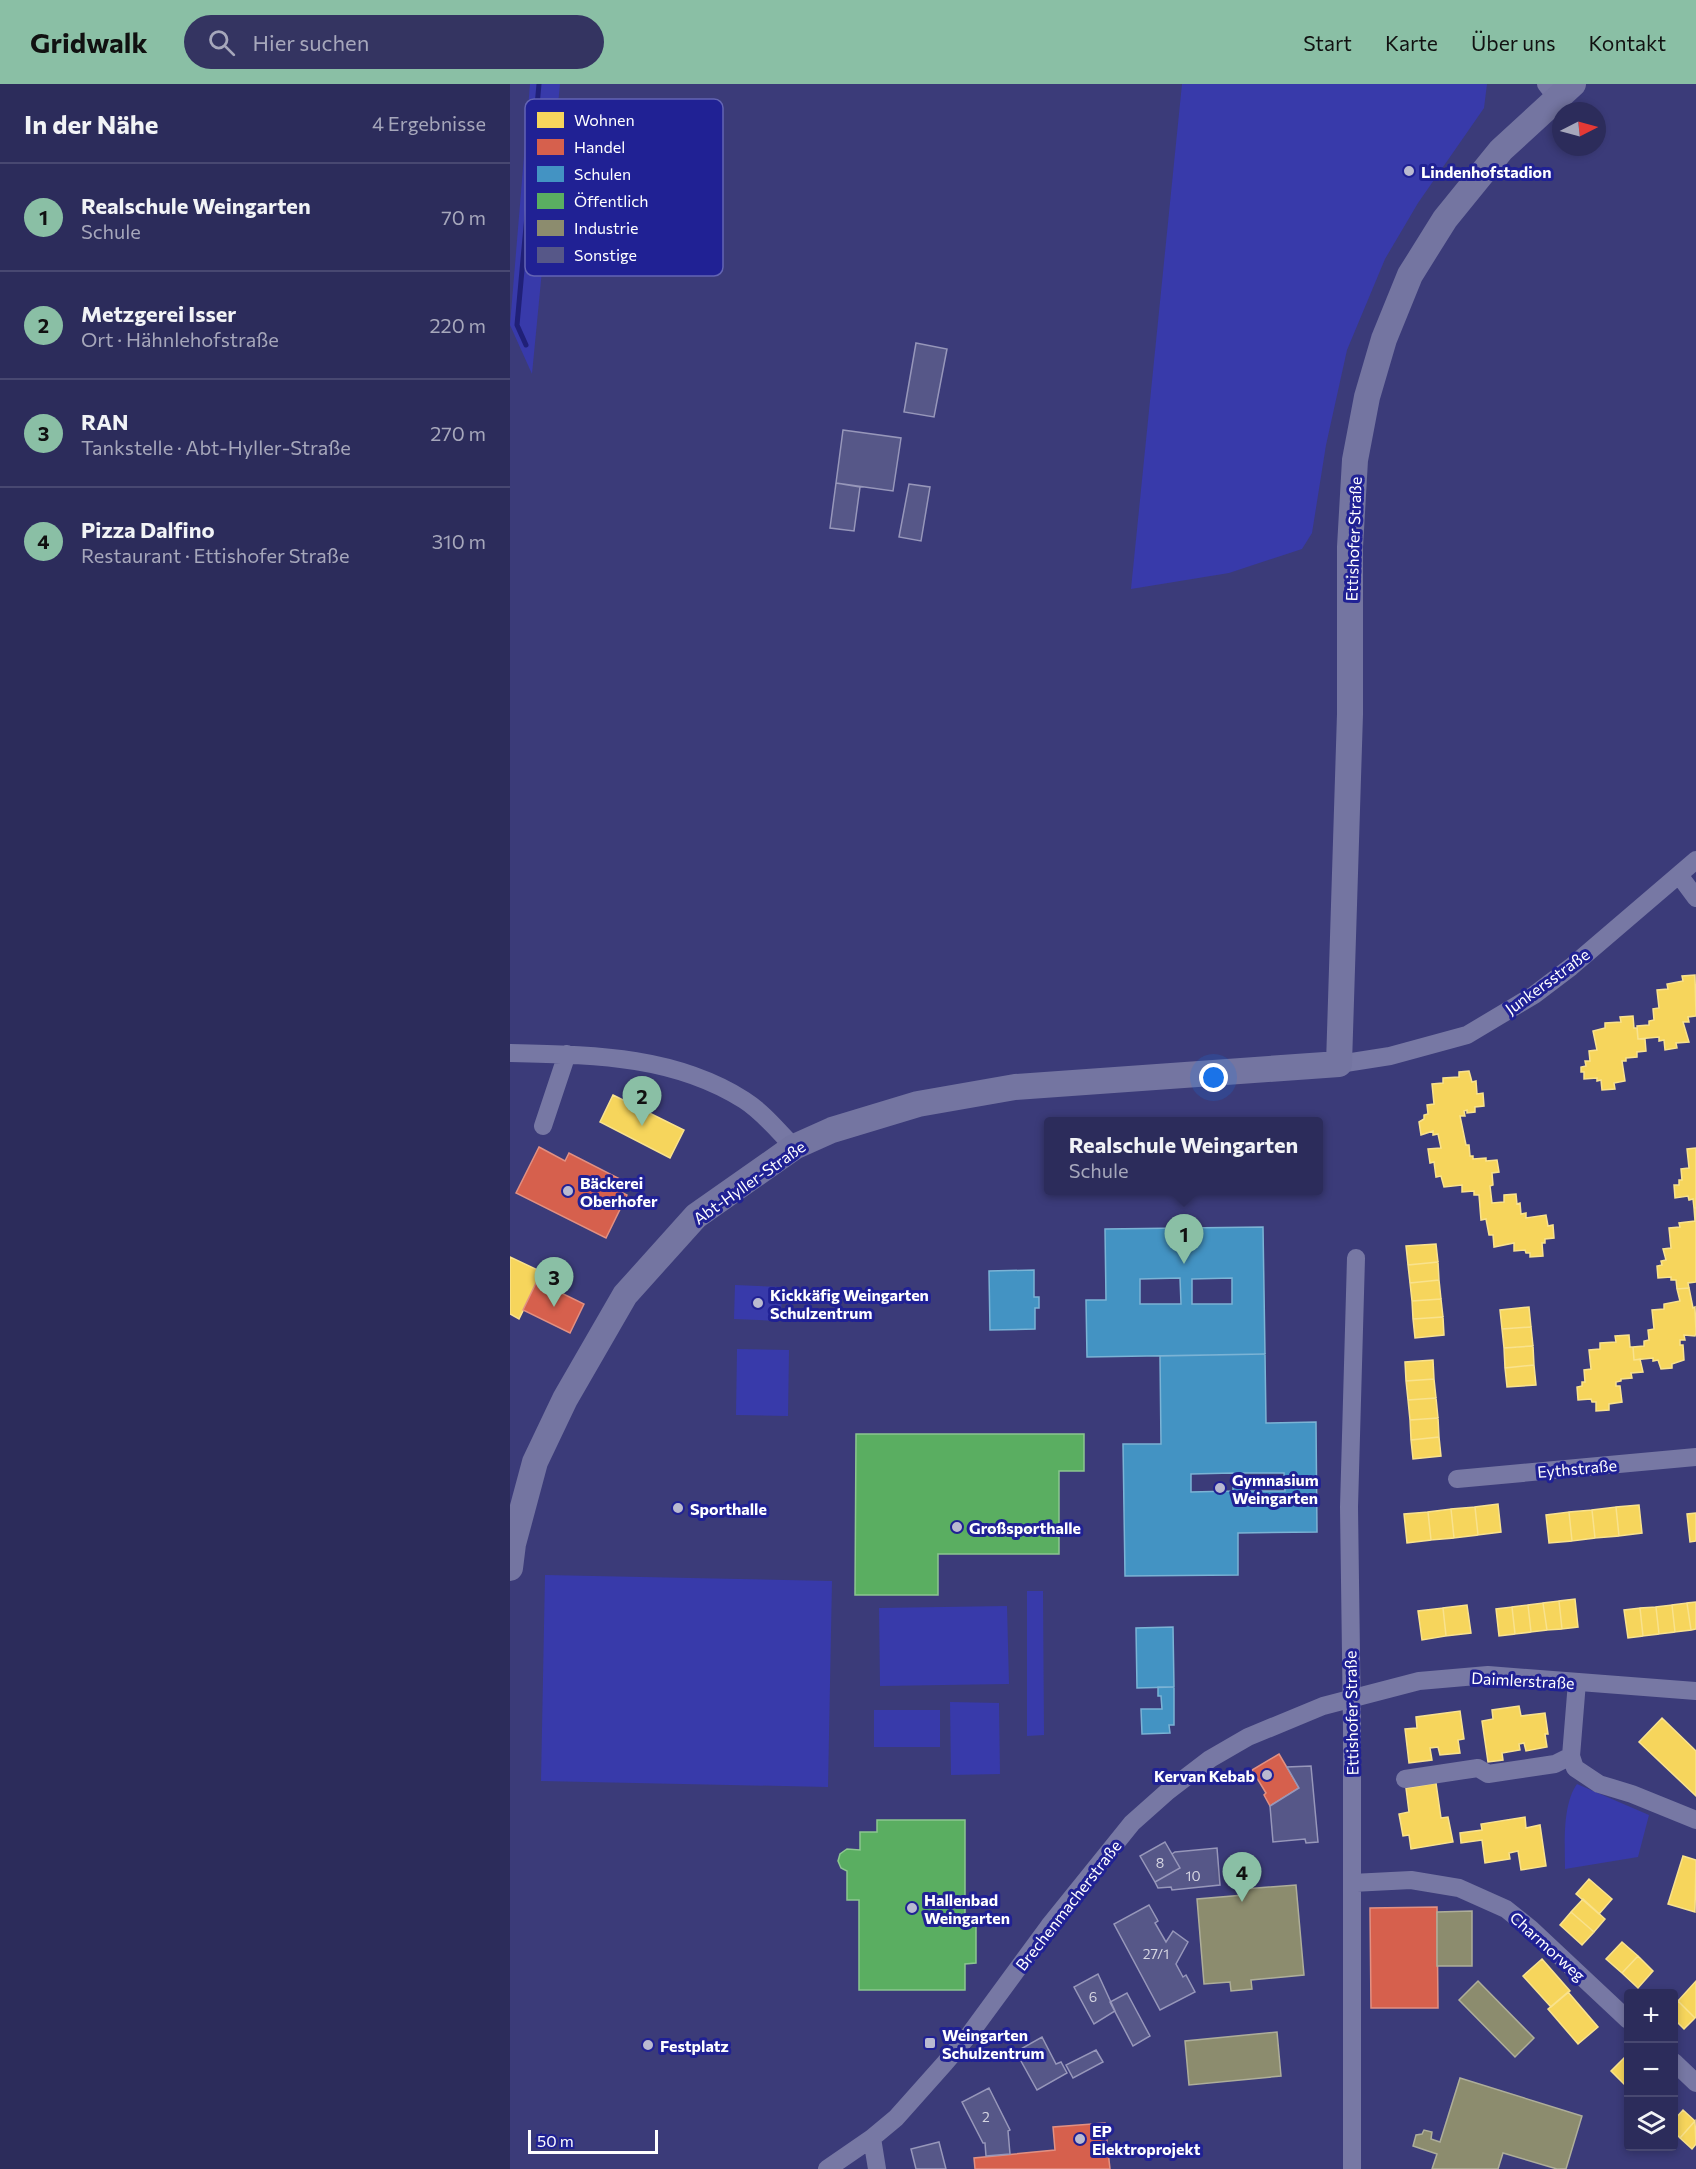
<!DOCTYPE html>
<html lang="de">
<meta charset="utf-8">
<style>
body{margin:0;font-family:Commissioner,sans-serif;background:#343461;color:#f1f3f6}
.controls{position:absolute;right:18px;bottom:18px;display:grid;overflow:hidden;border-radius:6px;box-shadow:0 3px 9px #0003}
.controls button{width:54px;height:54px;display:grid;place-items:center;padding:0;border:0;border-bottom:2px solid #484871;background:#2c2c5b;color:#f1f3f6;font:30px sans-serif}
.compass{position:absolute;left:1042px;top:18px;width:54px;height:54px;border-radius:50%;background:#2c2c5b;box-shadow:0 3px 9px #0003;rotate:84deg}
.scale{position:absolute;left:18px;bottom:15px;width:130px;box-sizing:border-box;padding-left:6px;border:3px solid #fff;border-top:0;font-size:16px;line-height:21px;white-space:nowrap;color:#fff;-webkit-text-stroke:4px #202194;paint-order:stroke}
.you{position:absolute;left:704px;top:994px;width:21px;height:21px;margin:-15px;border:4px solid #fff;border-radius:50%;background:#1a73e8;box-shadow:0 0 0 9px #1a73e833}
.badge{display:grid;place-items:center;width:39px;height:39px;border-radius:50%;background:#8abfa5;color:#111;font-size:20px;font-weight:700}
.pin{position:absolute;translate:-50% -50px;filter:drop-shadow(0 2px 3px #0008)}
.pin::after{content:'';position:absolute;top:32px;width:21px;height:18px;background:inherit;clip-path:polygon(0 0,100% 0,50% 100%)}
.popup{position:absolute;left:534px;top:1033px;width:279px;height:78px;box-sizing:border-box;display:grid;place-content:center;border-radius:6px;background:#2c2c5b;filter:drop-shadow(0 2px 4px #0005);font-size:20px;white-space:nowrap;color:#a6a7bb}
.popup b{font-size:22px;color:#f1f3f6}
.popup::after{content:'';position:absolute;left:50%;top:100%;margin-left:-12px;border:12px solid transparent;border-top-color:#2c2c5b}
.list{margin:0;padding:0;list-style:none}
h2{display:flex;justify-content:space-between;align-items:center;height:78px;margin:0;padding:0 24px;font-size:26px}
h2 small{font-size:20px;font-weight:400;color:#a6a7bb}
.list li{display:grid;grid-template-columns:39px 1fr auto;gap:18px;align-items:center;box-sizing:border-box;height:108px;padding:0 24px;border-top:2px solid #484871}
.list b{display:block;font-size:22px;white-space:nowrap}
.list p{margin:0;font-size:20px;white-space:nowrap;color:#a6a7bb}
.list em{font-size:20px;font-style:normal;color:#a6a7bb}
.icon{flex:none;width:33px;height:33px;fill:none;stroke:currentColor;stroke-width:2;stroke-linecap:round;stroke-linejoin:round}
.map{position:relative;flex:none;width:1186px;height:2085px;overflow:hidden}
header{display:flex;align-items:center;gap:36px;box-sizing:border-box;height:84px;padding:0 30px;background:#8abfa5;color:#111}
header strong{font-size:28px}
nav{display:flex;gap:33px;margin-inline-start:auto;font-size:21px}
.search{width:420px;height:54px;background:#343461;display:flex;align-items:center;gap:15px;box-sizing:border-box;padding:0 21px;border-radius:33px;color:#a6a7bb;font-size:22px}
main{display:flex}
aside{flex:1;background:#2c2c5b}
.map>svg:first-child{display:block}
.green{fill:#383aaa}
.homes{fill:#f6d55c;stroke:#f9e28d;stroke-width:1.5}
.shops{fill:#d6604d;stroke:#e29082;stroke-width:1.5}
.schools{fill:#4393c3;stroke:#7bb3d5;stroke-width:1.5;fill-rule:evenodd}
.public{fill:#5aae61;stroke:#8cc690;stroke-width:1.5}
.industry{fill:#8c8c6e;stroke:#aeae9a;stroke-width:1.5}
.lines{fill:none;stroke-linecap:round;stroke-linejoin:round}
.stream{stroke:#202077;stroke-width:5}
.building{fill:#565788;stroke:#9797ba;stroke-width:1.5}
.street{stroke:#7778a4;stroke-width:18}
.secondary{stroke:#7475a1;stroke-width:26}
.poi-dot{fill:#babad0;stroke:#202194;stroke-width:2}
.labels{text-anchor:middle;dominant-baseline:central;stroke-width:6;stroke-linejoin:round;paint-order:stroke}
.number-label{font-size:14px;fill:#d5d5e1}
.poi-label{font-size:16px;font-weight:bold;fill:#fff;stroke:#202194;text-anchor:start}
.street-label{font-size:16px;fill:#fff;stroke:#202194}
.key{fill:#202194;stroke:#6364b4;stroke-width:1.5}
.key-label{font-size:16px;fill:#fff}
</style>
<header>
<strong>Gridwalk</strong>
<div class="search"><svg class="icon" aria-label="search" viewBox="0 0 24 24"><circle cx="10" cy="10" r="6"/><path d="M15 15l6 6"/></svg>Hier suchen</div>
<nav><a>Start</a><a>Karte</a><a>Über uns</a><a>Kontakt</a></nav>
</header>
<main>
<aside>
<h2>In der Nähe<small>4 Ergebnisse</small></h2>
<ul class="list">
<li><span class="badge">1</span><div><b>Realschule Weingarten</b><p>Schule</p></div><em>70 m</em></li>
<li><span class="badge">2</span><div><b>Metzgerei Isser</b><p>Ort · Hähnlehofstraße</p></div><em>220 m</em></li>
<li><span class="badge">3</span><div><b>RAN</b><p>Tankstelle · Abt-Hyller-Straße</p></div><em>270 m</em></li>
<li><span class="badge">4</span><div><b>Pizza Dalfino</b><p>Restaurant · Ettishofer Straße</p></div><em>310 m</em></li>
</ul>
</aside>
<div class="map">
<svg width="1186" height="2085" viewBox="0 0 1186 2085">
<rect width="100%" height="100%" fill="#3b3b79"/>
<path class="green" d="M20 0H50L22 290 0 241Z
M672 0H977L974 24 908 119 875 175 837 266 816 361 802 449 792 465 719 489 621 505Z
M225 1201 272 1203 271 1237 224 1235Z
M227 1265 279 1266 278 1332 226 1331Z
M35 1491 322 1497 318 1703 31 1697Z
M517 1507H533L534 1651 517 1652Z
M497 1522 499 1600 370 1602 369 1524Z
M440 1618 489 1619 490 1690 441 1691Z
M364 1626H430V1663H364Z
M1067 1700 1139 1731 1128 1773 1055 1785C1055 1760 1052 1721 1067 1700Z"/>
<path class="homes" d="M1185 891 1186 932 1178 933 1179 938H1173L1179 958 1166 959 1167 964 1155 966 1154 956 1149 957V953L1128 955 1127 942 1139 941V937L1144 936 1143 925 1149 924 1147 906 1158 905 1157 900 1173 897 1172 892Z
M1123 932 1124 944H1127L1128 955H1135L1136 967 1127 968V973L1116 974V977H1112L1115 997 1104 999 1105 1005 1092 1006 1091 996 1087 997V994L1074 995V988H1071V983L1076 982 1075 977H1080L1079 967 1087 966 1083 947 1095 944V939L1111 938 1110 933Z
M959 987 962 998 966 997 967 1010 973 1009 974 1022 965 1023V1028L957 1029V1026L954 1027 955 1032H950L956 1061H959L960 1072H963V1075L976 1074V1077L987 1076 989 1088 982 1089 983 1101 980 1102 982 1119 994 1118V1111L1006 1110 1007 1120 1010 1119 1011 1130 1016 1129V1134L1036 1131 1038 1142 1043 1141 1044 1154 1035 1155V1159H1032L1033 1172 1020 1173V1169H1016L1015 1166 1004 1167V1159L984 1163 983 1151H979L976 1135 971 1136 969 1111H964V1107L952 1108V1101L934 1103 931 1092 926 1093 924 1078 920 1079 918 1065 931 1064 928 1050 923 1051V1047L911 1051 909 1038 914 1035V1031L918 1030 917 1021 924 1020 922 1000 933 999V994L949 993V988Z
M103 1011 174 1046 160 1074 90 1038Z
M1186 1064V1124H1184L1183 1115 1179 1116 1178 1112 1165 1114 1164 1101H1169V1096H1172L1171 1085 1179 1084 1177 1065Z
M1184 1124H1186V1198L1178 1199 1179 1204 1167 1205 1166 1196H1161V1193L1148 1194 1147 1182 1152 1181 1151 1177 1156 1176 1153 1165 1161 1164 1159 1144 1170 1143 1169 1139 1185 1137Z
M926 1160 928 1178 898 1181 896 1162Z
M0 1173 32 1188 9 1235 0 1230Z
M928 1178 929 1196 900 1199 898 1181Z
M929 1196 931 1215 902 1217 900 1199Z
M1179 1204 1183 1224 1185 1223 1186 1249 1185 1252 1174 1251 1175 1256H1170V1261H1173L1174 1276 1162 1280V1284L1151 1285 1148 1276 1143 1277V1274L1124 1276 1123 1263 1134 1262V1257L1139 1256 1138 1246 1144 1245 1142 1226 1154 1225V1220L1170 1217 1167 1205Z
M931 1215 933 1233 903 1235 902 1217Z
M1019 1223 1021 1243 992 1245 990 1226Z
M933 1233 934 1251 905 1254 903 1235Z
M1021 1243 1023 1262 994 1264 992 1245Z
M1119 1251 1120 1263H1123L1124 1276 1130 1275 1133 1288 1121 1289 1122 1294 1111 1295V1297L1106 1298V1302H1110L1112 1318 1099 1320V1326L1086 1327V1318H1082L1081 1315 1068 1316 1067 1303 1072 1302V1298H1075L1074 1286 1081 1285 1079 1266 1090 1265V1259L1106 1258 1105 1252Z
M1023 1262 1024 1281 995 1284 994 1264Z
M923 1276 924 1295 896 1297 895 1278Z
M1024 1281 1026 1301 997 1303 995 1284Z
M924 1295 926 1314 898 1316 896 1297Z
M926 1314 928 1334 900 1336 898 1316Z
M928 1334 929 1353 901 1356 900 1336Z
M929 1353 931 1372 903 1375 901 1356Z
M988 1420 991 1448 968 1451 965 1423Z
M1129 1421 1132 1449 1109 1452 1106 1423Z
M965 1423 968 1451 944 1454 941 1425Z
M1106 1423 1109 1452 1085 1454 1082 1426Z
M941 1425 944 1454 921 1456 918 1428Z
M1082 1426 1085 1454 1062 1457 1059 1428Z
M918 1428 921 1456 897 1459 894 1430Z
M1059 1428 1062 1457 1039 1459 1036 1431Z
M1186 1429V1457L1180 1458 1177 1430Z
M1065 1515 1068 1543 1052 1545 1049 1517Z
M1049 1517 1052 1545 1037 1546 1033 1519Z
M1186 1518V1545L1181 1546 1177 1519Z
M1033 1519 1037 1546 1021 1548 1018 1521Z
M1177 1519 1181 1546 1165 1548 1162 1521Z
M957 1521 961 1549 936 1552 933 1524Z
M1018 1521 1021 1548 1005 1550 1002 1523Z
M1162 1521 1165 1548 1149 1550 1146 1523Z
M1002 1523 1005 1550 989 1552 986 1525Z
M1146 1523 1149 1550 1133 1552 1130 1524Z
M933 1524 936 1552 912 1556 908 1527Z
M1130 1524 1133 1552 1118 1554 1114 1526Z
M1009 1622 1011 1632 1035 1629 1038 1650H1035L1037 1663 1016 1667 1014 1659 1009 1660 1010 1666 992 1669 993 1676 978 1678 972 1637 983 1635 982 1626Z
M950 1627 954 1655 948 1656 950 1669 930 1671 928 1663 920 1664 922 1676 899 1679 895 1645 907 1644 906 1633Z
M1152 1634 1186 1667V1712L1129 1658Z
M926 1699 931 1734 938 1733 943 1758 901 1765 899 1751 893 1752 889 1730 899 1728 896 1704Z
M1015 1733 1016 1744 1030 1741 1036 1782 1011 1786 1008 1767 999 1769 1000 1775 975 1779 972 1756 951 1759 950 1749 972 1746 971 1740Z
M1173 1772 1186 1776 1185 1828 1158 1820Z
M1079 1795 1102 1815 1089 1830 1066 1810Z
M1073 1815 1095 1835 1084 1848 1061 1828Z
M1061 1828 1084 1848 1072 1861 1050 1841Z
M1112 1858 1128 1872 1112 1889 1096 1875Z
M1128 1872 1143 1887 1128 1904 1112 1889Z
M1032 1875 1060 1907 1041 1923 1013 1892Z
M1186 1897V1933L1185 1934 1168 1917Z
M1058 1908 1088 1943 1068 1960 1038 1925Z
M1168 1917 1185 1934 1174 1945 1164 1935V1922Z
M1118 1970V2004L1101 1987Z
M1173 2026 1185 2037 1170 2054 1164 2048V2036Z
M1185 2037 1186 2060 1182 2065 1170 2054Z"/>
<path class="shops" d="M29 1063 55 1077 59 1069 110 1095 105 1105 117 1111 96 1154 6 1109Z
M27 1197 74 1220 60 1249 13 1226Z
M769 1670 789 1704 760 1722 754 1711 756 1709 742 1686Z
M927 1823 928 1924H861L860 1824Z
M595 2039 600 2085H465L464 2074 545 2066 543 2043Z"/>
<path class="schools" d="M753 1143 755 1270 577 1273 576 1216H596L595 1145ZM670 1194 671 1220H630V1195ZM722 1194V1220H682V1195Z
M524 1186V1213H529V1224H525V1245L480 1246 479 1187Z
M755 1270 756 1339 806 1338 807 1448 728 1449V1491L615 1492 613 1360H651L650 1272ZM723 1389V1407L681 1408V1390ZM733 1389H774L775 1407H733Z
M663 1543 664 1603 627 1604 626 1544Z
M648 1603H664V1641H659L660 1649 632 1650 631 1625H652L651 1612H648Z"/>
<path class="public" d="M346 1350H574V1387H549V1470H428V1511H345Z
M367 1736H455V1833H466V1879L455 1880V1906H349V1816H337V1787L331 1784 328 1777 330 1770 337 1765 350 1766V1748H367Z"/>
<path class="industry" d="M786 1801 794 1891 741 1896 742 1905 721 1907 720 1898 694 1900 687 1815 734 1811V1805Z
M962 1827V1882H927V1828Z
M968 1897 1024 1954 1005 1973 949 1916Z
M767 1948 771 1992 679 2001 675 1957Z
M950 1994 1072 2032 1056 2085H1047L993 2069 988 2085H922L927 2070 903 2062 906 2051 912 2050 914 2046 922 2048 921 2055 930 2058Z"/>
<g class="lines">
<path class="stream" d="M16 261 7 241 29 0"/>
</g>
<path class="building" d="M406 259 437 265 424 333 394 328Z
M333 346 391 354 383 407 326 399Z
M326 399 350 403 344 447 320 444Z
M399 400 420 403 411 457 389 453Z
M801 1682 808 1758 796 1759 795 1755 763 1758 760 1722 789 1704 777 1683Z
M655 1758 670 1784 645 1798 630 1772Z
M707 1764 710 1801 662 1806 661 1803 648 1804 645 1798 670 1784 662 1770 665 1768Z
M639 1821 648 1837 645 1839 656 1858 663 1847 678 1858 666 1880 673 1893 676 1891 685 1908 650 1926 604 1840Z
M588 1890 605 1927 584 1940 564 1903Z
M617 1909 640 1952 623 1962 600 1918Z
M532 1953 546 1980 551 1978 557 1989 527 2006 511 1977 514 1975 509 1966Z
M586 1966 593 1978 563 1994 556 1981Z
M479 2004 500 2046 498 2047 500 2070 476 2072 475 2059H473L452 2018Z
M429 2058 436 2085H406L401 2065Z"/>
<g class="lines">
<path class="street" d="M1036 0 1047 14
M1169 791 1186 814
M0 969C81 971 163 971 234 1016 253 1028 269 1048 284 1063
M829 980 880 972 957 951 1024 911 1061 883 1186 776
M33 1042 57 970
M947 1395 1186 1373
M1067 1598 1061 1672 1065 1684 1089 1700 1122 1710 1186 1736
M895 1695 968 1684 978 1690 1045 1680 1061 1672
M842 1799 901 1796 949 1804 996 1825 1021 1845 1118 1936
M1164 1978 1186 1999
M362 2054 367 2085
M317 2085 362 2054 386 2034 435 1979 459 1951 539 1842 622 1739 658 1707 700 1675 738 1653 813 1622 909 1597 978 1591 1186 1607
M842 2085V1644L839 1423 846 1174"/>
<path class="secondary" d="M0 1484 3 1460 25 1378 55 1315 115 1211 186 1132 284 1063 322 1046 408 1020 505 1003 829 980 840 630V463L845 376 857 313 874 255 900 191 935 135 991 66 1063 0"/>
</g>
<g class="poi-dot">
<circle cx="899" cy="87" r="6"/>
<circle cx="58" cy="1107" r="6"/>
<circle cx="248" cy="1219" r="6"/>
<circle cx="710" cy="1404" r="6"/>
<circle cx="168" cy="1424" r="6"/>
<circle cx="447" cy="1443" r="6"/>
<circle cx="757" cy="1691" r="6"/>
<circle cx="402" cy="1824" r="6"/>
<rect x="414" y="1953" width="12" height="12" rx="3"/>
<circle cx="138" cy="1961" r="6"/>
<circle cx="570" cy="2055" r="6"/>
</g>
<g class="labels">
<g class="number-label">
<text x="650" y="1778">8</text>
<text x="683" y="1791">10</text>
<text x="646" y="1869">27/1</text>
<text x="583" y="1912">6</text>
<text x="476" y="2032">2</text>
</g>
<g class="poi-label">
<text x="911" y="87">Lindenhofstadion</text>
<text x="70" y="1098">Bäckerei<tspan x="70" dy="18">Oberhofer</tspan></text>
<text x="260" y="1210">Kickkäfig Weingarten<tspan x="260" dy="18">Schulzentrum</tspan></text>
<text x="722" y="1395">Gymnasium<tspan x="722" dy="18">Weingarten</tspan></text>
<text x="180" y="1424">Sporthalle</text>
<text x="459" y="1443">Großsporthalle</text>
<text x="745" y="1691" text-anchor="end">Kervan Kebab</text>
<text x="414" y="1815">Hallenbad<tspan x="414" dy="18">Weingarten</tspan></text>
<text x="432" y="1950">Weingarten<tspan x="432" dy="18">Schulzentrum</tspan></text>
<text x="150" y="1961">Festplatz</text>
<text x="582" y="2046">EP<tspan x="582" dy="18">Elektroprojekt</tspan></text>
</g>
<g class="street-label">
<text transform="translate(843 455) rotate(-88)">Ettishofer Straße</text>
<text transform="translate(1037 897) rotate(-36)">Junkersstraße</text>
<text transform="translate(239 1098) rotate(-35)">Abt-Hyller-Straße</text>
<text transform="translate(1067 1384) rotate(-5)">Eythstraße</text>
<text transform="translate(1013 1596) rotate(3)">Daimlerstraße</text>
<text transform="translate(841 1629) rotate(-91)">Ettishofer Straße</text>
<text transform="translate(558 1821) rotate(-52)">Brechenmacherstraße</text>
<text transform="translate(1038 1862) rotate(42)">Charmorweg</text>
</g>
</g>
<rect x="15" y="15" width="198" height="177" rx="9" class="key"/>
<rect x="27" y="28" width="27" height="16" fill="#f6d55c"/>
<rect x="27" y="55" width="27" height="16" fill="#d6604d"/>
<rect x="27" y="82" width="27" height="16" fill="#4393c3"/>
<rect x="27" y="109" width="27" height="16" fill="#5aae61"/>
<rect x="27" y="136" width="27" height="16" fill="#8c8c6e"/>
<rect x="27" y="163" width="27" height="16" fill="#565788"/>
<g class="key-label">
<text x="64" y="42">Wohnen</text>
<text x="64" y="69">Handel</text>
<text x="64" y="96">Schulen</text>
<text x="64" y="123">Öffentlich</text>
<text x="64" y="150">Industrie</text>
<text x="64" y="177">Sonstige</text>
</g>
</svg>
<div class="controls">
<button>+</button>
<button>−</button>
<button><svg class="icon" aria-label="layers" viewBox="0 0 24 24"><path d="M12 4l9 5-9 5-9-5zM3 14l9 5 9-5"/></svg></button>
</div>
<svg class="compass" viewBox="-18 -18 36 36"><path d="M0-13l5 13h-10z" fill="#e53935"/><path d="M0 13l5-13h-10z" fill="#a6a7bb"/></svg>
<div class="scale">50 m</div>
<div class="you"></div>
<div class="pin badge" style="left:674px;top:1180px">1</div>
<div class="popup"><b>Realschule Weingarten</b>Schule</div>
<div class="pin badge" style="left:132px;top:1042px">2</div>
<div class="pin badge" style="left:44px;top:1223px">3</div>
<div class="pin badge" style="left:732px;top:1818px">4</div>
</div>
</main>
